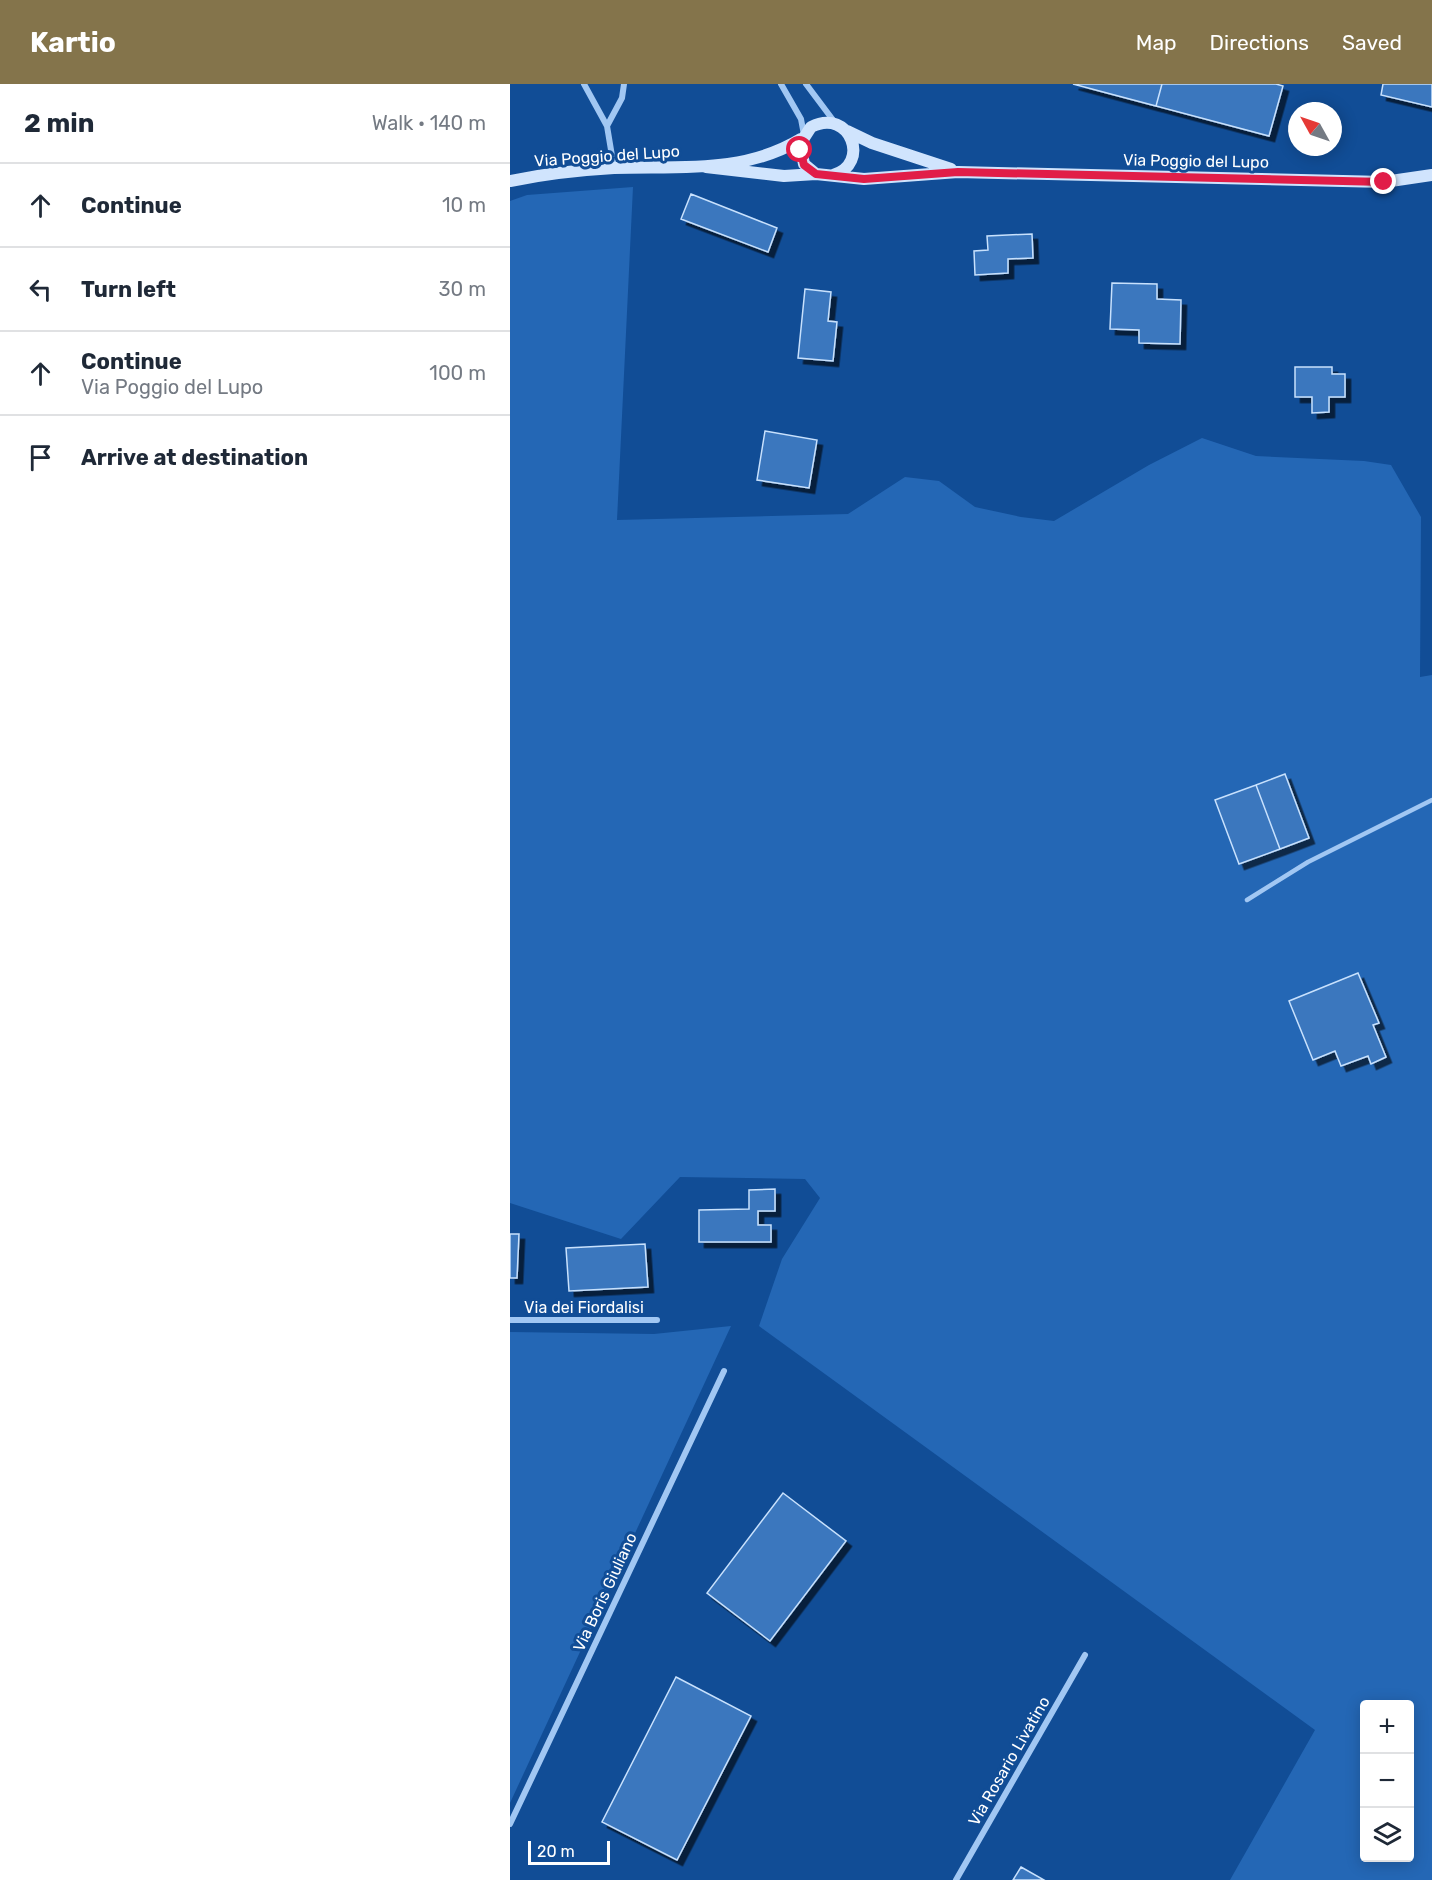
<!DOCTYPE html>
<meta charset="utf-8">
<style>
body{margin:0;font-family:Rubik,sans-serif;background:#f2f2f3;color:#1f2937}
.controls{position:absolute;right:18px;bottom:18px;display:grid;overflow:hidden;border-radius:6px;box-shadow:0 3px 15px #0003}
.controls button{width:54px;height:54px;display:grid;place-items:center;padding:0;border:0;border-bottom:2px solid #e0e1e3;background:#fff;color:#1f2937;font:30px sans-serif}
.compass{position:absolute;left:778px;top:18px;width:54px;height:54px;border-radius:50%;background:#fff;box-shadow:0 3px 15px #0003;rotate:310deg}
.scale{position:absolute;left:18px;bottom:15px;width:82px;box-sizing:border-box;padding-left:6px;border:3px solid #fff;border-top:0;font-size:16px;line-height:21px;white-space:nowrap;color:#fff;-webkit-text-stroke:4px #114d96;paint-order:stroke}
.stop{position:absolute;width:18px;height:18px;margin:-14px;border:4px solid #e11d48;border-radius:50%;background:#fff}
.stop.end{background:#e11d48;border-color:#fff;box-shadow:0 2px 6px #0008}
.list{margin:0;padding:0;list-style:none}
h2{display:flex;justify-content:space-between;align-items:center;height:78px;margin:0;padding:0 24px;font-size:26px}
h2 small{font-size:20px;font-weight:400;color:#747a83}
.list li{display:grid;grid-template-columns:39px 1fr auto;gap:18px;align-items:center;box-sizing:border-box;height:84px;padding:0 24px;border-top:2px solid #e0e1e3}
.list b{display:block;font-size:22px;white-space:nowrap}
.list p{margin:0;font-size:20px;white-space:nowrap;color:#747a83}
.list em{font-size:20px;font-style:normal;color:#747a83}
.icon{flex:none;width:33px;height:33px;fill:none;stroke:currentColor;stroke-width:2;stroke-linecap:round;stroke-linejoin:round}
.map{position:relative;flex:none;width:922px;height:1796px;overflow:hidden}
header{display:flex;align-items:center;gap:36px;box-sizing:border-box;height:84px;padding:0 30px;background:#84744b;color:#fff}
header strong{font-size:28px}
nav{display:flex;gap:33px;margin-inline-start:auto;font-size:21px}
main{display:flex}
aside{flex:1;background:#fff}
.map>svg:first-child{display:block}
.green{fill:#2467b5;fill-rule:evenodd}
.building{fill:#3a77be;stroke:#c8e1fd;stroke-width:1.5;filter:url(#shadow)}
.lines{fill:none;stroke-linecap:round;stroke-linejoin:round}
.lane{stroke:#a1c7f3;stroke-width:4.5}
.street{stroke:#a1c7f3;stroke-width:6}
.secondary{stroke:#d0e4fd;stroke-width:12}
.route{stroke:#e11d48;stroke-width:8}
.labels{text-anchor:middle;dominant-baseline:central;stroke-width:6;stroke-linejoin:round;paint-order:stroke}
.street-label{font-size:16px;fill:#fff;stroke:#114d96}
</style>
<header>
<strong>Kartio</strong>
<nav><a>Map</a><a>Directions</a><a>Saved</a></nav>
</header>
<main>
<aside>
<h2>2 min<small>Walk · 140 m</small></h2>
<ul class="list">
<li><svg class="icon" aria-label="ahead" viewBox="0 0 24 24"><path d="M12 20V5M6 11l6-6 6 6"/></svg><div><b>Continue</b></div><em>10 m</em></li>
<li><svg class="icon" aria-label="left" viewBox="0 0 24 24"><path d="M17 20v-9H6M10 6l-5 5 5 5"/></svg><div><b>Turn left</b></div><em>30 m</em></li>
<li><svg class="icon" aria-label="ahead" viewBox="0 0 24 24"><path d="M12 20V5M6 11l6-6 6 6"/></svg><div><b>Continue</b><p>Via Poggio del Lupo</p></div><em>100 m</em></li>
<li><svg class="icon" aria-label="arrive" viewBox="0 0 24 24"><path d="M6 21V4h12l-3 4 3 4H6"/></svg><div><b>Arrive at destination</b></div></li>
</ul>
</aside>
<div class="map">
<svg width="922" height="1796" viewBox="0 0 922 1796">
<defs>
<filter id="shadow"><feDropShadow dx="5.5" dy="5.5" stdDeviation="0" flood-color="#0009"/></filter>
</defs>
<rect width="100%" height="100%" fill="#114d96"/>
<path class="green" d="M123 103 107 436 338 430 395 393 429 397 465 423 511 433 544 437 639 381 692 354 746 372 854 377 881 381 911 433 910 593 922 591V1796H720L805 1646 249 1242 272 1175 310 1114 295 1095 170 1093 111 1155 0 1119V117L17 111ZM854 1620H900V1774H854Z
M221 1242 0 1719V1248L144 1250Z"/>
<path class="building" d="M563 0H652L646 22Z
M652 0H766L773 2 759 52 646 22Z
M873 0H922V23L871 11Z
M181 110 267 144 258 168 171 135Z
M522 150 523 174 498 175V189L465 191 464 167 478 166 477 152Z
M602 199 647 200V215L671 216 670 260 629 259V246L600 245Z
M295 205 321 208 318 237 327 238 323 277 288 274Z
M785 283H822V290H835V313H819V328L802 329V313H785Z
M255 347 307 356 299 404 247 396Z
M775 690 799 754 770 765 746 701Z
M746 701 770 765 729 780 705 716Z
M848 889 869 939 863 941 876 973 861 980 858 972 831 982 825 967 803 976 779 917Z
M265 1105V1127H248V1141H261V1158H189V1126L239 1125V1106Z
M0 1150H9L7 1194H0Z
M135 1160 138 1203 59 1207 56 1164Z
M273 1409 336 1457 260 1557 197 1509Z
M166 1593 241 1632 167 1776 92 1738Z
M511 1783 534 1796H503Z"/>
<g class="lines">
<path class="lane" d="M737 816 798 778 922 716"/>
<path class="street" d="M74 0 97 42 104 84
M271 0 291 35 294 51
M296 0 326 40
M97 42 112 14 114 0
M0 1236H147
M0 1740 214 1287
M446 1796 575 1571"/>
<path class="secondary" d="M337 47 362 59 441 85
M196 83 274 92 306 90 354 95 448 88 874 98 922 91
M306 90 294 80 290 60 301 43C341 23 361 81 323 91
M0 97C34 90 69 86 104 84 170 82 233 90 291 55"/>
</g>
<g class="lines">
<path class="route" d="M290 66 294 81 306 90 354 95 448 88 874 98"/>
</g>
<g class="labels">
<g class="street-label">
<text transform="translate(97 72) rotate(-4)">Via Poggio del Lupo</text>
<text transform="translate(686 77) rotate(1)">Via Poggio del Lupo</text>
<text x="74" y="1223">Via dei Fiordalisi</text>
<text transform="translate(95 1508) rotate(-65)">Via Boris Giuliano</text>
<text transform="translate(499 1677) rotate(-60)">Via Rosario Livatino</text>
</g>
</g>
</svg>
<div class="controls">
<button>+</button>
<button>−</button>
<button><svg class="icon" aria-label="layers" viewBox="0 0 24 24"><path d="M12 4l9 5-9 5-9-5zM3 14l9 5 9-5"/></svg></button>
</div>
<svg class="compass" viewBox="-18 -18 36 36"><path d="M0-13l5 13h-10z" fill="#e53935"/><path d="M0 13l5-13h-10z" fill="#747a83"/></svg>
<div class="scale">20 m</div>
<div class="stop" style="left:290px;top:66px"></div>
<div class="stop end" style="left:874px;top:98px"></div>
</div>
</main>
